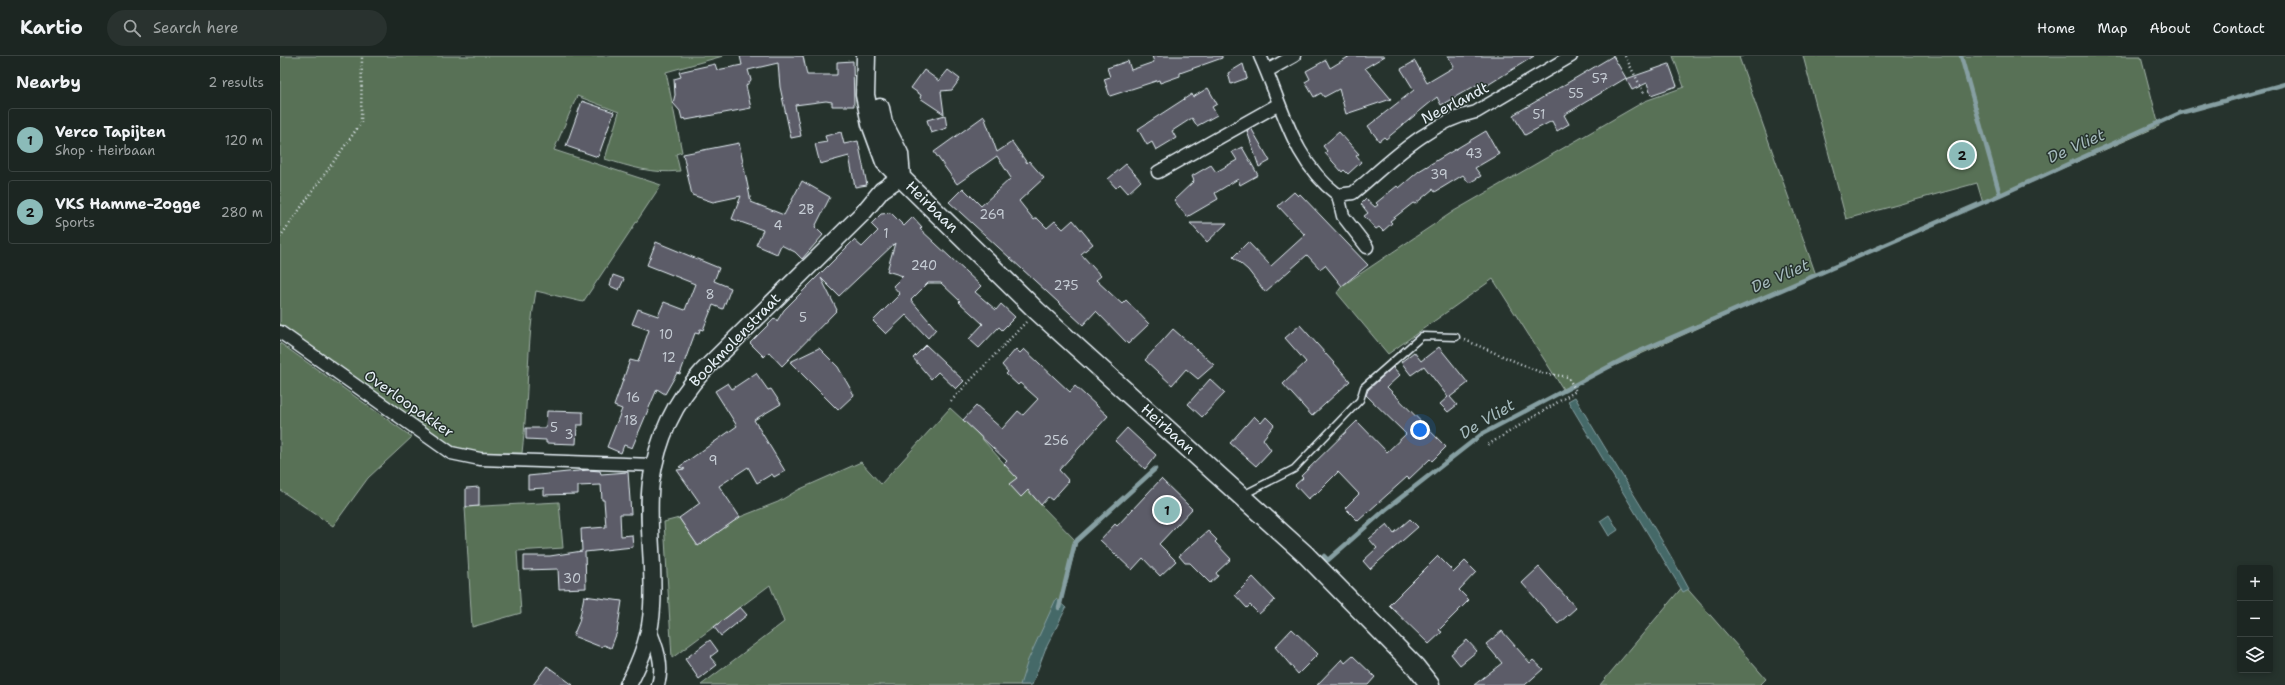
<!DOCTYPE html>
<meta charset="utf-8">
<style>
body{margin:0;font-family:"Shantell Sans",sans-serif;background:#29322f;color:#f1f3f6}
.controls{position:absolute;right:12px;bottom:12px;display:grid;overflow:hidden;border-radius:4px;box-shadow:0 2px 6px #0003}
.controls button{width:36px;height:36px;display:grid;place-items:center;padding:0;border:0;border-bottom:1px solid #3a4340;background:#1c2622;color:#f1f3f6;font:20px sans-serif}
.you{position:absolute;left:1140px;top:374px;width:14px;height:14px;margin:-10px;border:3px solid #fff;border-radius:50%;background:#1a73e8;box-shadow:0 0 0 6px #1a73e833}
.badge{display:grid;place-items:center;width:26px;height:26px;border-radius:50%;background:#8bbbb9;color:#111;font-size:13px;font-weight:700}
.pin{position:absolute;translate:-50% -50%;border:2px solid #fff;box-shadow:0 1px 4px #0006}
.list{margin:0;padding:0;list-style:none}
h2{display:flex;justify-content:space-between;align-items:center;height:52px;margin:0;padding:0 16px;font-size:17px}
h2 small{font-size:13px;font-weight:400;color:#a0a5a5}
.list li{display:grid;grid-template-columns:26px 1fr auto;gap:12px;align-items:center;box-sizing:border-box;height:64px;margin:0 8px 8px;padding:0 8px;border:1px solid #3a4340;border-radius:4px}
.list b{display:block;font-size:15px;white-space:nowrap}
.list p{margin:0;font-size:13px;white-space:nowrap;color:#a0a5a5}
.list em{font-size:13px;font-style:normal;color:#a0a5a5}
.icon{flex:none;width:22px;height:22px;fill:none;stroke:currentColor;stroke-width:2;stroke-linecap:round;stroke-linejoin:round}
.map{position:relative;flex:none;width:2005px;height:629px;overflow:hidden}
header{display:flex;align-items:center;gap:24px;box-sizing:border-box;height:56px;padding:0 20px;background:#1c2622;border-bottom:1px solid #3a4340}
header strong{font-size:19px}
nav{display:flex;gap:22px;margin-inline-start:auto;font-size:14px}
.search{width:280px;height:36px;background:#29322f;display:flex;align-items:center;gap:10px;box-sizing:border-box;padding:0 14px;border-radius:22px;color:#a0a5a5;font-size:15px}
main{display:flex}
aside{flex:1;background:#1c2622}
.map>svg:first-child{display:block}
.green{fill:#597156;stroke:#a0b1a7}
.water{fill:#446968;stroke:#869fa2}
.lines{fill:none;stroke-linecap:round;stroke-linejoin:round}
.stream{stroke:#869fa2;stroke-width:4.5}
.building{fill:#5b5c68;stroke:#e8f1f8}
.service-casing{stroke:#e8f1f8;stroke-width:9}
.minor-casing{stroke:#e8f1f8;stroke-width:15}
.tertiary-casing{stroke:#e8f1f8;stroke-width:19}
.secondary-casing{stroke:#e8f1f8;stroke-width:21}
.path{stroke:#e8f1f8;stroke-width:2.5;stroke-dasharray:1 3;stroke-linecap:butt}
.service{stroke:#26332d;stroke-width:6}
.minor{stroke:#26332d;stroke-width:12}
.tertiary{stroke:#26332d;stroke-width:16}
.secondary{stroke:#26332d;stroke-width:18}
.labels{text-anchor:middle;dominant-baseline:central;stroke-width:3;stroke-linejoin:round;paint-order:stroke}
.number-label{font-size:13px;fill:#c5ccd4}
.street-label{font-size:15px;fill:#e8f1f8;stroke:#26332d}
.water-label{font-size:16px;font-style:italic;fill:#a6bbbe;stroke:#26332d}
</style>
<header>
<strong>Kartio</strong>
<div class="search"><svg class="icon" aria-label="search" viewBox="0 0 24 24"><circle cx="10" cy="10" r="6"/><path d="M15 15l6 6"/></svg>Search here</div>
<nav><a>Home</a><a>Map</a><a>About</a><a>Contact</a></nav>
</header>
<main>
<aside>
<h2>Nearby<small>2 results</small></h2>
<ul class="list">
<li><span class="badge">1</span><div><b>Verco Tapijten</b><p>Shop · Heirbaan</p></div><em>120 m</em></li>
<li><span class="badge">2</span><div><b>VKS Hamme-Zogge</b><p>Sports</p></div><em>280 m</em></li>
</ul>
</aside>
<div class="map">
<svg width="2005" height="629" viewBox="0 0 2005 629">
<rect width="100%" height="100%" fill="#26332d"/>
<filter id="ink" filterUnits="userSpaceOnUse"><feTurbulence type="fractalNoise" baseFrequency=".025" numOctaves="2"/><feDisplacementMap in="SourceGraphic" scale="8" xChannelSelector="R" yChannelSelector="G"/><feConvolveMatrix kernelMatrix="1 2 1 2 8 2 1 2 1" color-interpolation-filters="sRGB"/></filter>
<g filter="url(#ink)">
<path class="green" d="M0 0H443L386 16 402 96 396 98 400 115C372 118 351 111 325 103L339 56 297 40 274 94 381 129 303 246 256 235C246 289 249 342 242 397H202L183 395 160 383 0 269Z
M1393 0H1463L1459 1 1536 219 1283 333 1213 223 1108 298 1057 237 1062 230 1174 155 1365 45 1404 31Z
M1523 0H1861L1879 70 1703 147 1697 127 1566 163Z
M0 287 132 381 88 422 53 470 0 434Z
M670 352 696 376 761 449 797 486 781 546 750 629H421L504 566 490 529 392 602 384 466 399 462 418 490 460 461 498 446 518 434 581 406 601 428Z
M279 446 283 492 237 495 241 557 192 571 185 451Z
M1404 529 1486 623 1480 629H1320Z"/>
<path class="water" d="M1295 341C1332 406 1374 467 1409 533L1403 536 1288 345Z
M1329 459 1338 474 1329 480 1320 465Z
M776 543 786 552 765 594 752 629H740L748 604Z"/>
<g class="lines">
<path class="stream" d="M1681 0 1720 139
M1044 500 1048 504 1105 454 1202 378 1351 299 1720 139 1900 57 2005 28
M779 552 795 486 875 413"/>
</g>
<path class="building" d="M460 0H523L527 19H557V6L573 5 574 50H552V46L546 45 515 49 521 80 511 82 500 31 498 7 468 14 471 24 466 30 471 52 406 64 405 62 402 63 400 55 393 47 395 39 394 23 401 21 399 16 435 8 437 14 462 9Z
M872 0H942V2L900 17V20L880 27 879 24 830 40 824 23 830 21 827 12 848 5 851 14 874 6Z
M1070 0H1105L1085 12 1111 43 1066 58 1059 33 1044 41 1041 37 1034 41 1025 26 1030 23 1026 15 1046 4 1050 12Z
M1168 0H1254L1203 32 1200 27 1161 49 1157 41 1106 83 1104 81 1099 85 1088 70 1134 34 1121 13 1135 5 1147 27 1174 11Z
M1333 0 1346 22 1284 59 1289 68 1277 75 1272 65 1245 79 1233 59Z
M963 8 967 22 951 28 948 17Z
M1389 8 1397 30 1371 39 1367 27 1352 34 1346 23Z
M644 14 659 25 668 14 680 23 672 34 661 35 664 58 640 42 641 39 631 32Z
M928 32 937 48 932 51 937 59 917 70 912 62 892 75 896 82 876 94 872 86 867 89 858 73 912 38 913 41Z
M302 45 334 56 318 101 286 90Z
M665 59 667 72 651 77 647 64Z
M704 60 717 96 732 86 747 107 749 105 764 122 739 145 754 164 757 162 767 172 775 165 783 173 793 164 813 188 801 198 821 220 816 224 842 248 846 244 869 268 848 288 816 255 803 269 669 146 683 132 701 150 731 122 717 100 677 128 654 96Z
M971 72 990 105 979 111 967 75Z
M1206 75 1219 98 1195 112 1201 120 1189 127 1183 119 1155 136 1153 133 1135 148 1133 147 1110 165 1112 167 1103 175 1099 171 1096 173 1084 160 1088 157 1081 148 1086 143 1095 151 1098 149 1096 147 1117 130 1119 132 1139 115Z
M561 76 564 88 578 85 587 129 575 131 569 100 540 108 535 88 547 86 545 80Z
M1059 76 1079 98 1076 100 1081 106 1068 118 1064 114 1062 116 1045 97 1047 95 1043 90Z
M459 87 471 146 504 159 522 125 550 141 535 171 543 179 522 203 515 196 501 189 497 198 476 189 483 174 452 163 461 140 433 146 412 139 403 98Z
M962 91 978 119 960 129 958 123 935 137 938 143 907 161 894 144 914 125 912 120 931 109 936 116 957 104 952 96Z
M846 108 861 125 848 137 840 128 836 132 828 123Z
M1014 136 1018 140 1020 138 1088 209 1062 230 1045 209 1040 213 1027 199 985 236 968 214 953 201 968 186 991 210 1025 179 998 150Z
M611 157 624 170 633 161 642 171 640 173 701 230 695 236 716 254 721 248 735 261 722 274 719 271 699 292 689 283 703 268 679 246 680 245 661 227H648L631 244 656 273 648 282 626 259 606 278 593 265 620 238 613 230 623 220 607 215 615 187 559 240 541 222 557 254 502 310 489 296 484 301 470 287 495 262 497 265 504 254 574 184 582 191 598 175 591 168 601 158Z
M910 167H947L927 186Z
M376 186 439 212 434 225 451 232 443 253 433 249 423 274 420 273 419 278 415 277 400 318 397 317 385 338 377 333 352 392 344 389 341 397 327 391 342 353 334 350 350 304 358 306 369 274 352 268 358 253 378 260 384 246 405 254 415 228 367 209Z
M333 219 344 223 339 234 330 230Z
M1020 269 1070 325 1032 360 1003 328 1026 306 1005 282Z
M893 273 934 309 918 323 906 313 892 329 865 304Z
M646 289 684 325 676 333 658 316 651 323 633 302Z
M1159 291 1188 327 1170 341 1177 349 1168 356 1160 348 1168 341 1144 310 1131 319 1121 306 1134 296 1141 305Z
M539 292 558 311 574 339 558 354 510 306Z
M736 293 740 297 744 293 790 336 795 330 828 360 779 414 789 425 772 444 768 441 761 449 748 434 741 441 729 428 737 422 724 408 727 405 683 364 696 350 722 373 738 355 743 359 758 343 740 327 738 329 726 318 728 316 722 309Z
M1113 311 1120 319 1107 331 1166 391 1152 405 1150 403 1129 423 1127 421 1078 465 1065 452 1079 438 1058 416 1035 439 1034 438 1028 443 1015 429 1023 422 1021 420 1077 365 1107 396 1126 378 1086 339 1088 334Z
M476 317 488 334 491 333 501 348 474 364 505 415 494 421 492 418 477 427 468 411 439 430 460 461 418 490 399 462 420 447 397 414 405 413 399 411 457 370 435 335 448 327 452 333Z
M930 323 945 337 922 361 908 348Z
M267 355 303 356V369H297L296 388 266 387V384L246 383V372H266Z
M974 360 981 367 986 361 994 369 983 383 991 394 976 410 950 387Z
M847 372 876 399 865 413 835 385Z
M308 414 320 415 321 418 348 416 351 458H340L341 480 352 479 353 491 305 496 306 532 279 533 278 513 244 514V500H270L302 495 301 473 326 471 324 444H322L321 429 298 430V438L264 439V432L248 433V420Z
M881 423 912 453 879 488 896 505 880 520 863 502 852 514 820 484 835 468 837 470Z
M199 431V450L186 451V432Z
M1130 463 1138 471 1090 513 1083 505 1097 492 1089 483 1107 468 1114 477Z
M928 475 937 484 935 486 951 503 936 517 938 520 930 527 910 507H905L899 500Z
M1158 500 1174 516 1185 505 1196 516 1179 534 1189 544 1159 574 1162 576 1149 588 1109 549Z
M1259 511 1296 552 1278 568 1242 527Z
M973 521 995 544 979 558 970 549 967 552 955 539Z
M304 540 342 545 337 576 331 592 324 589 321 591 293 580 299 566Z
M460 551 467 559 441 580 434 571Z
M1012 573 1038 598 1018 618 995 591Z
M1222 575 1250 607 1253 604 1263 613 1245 629H1194L1222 607 1206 588Z
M430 584 438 595 430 601 437 609 419 623 405 603Z
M1187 584 1197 595 1180 609 1171 598Z
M1073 600 1095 621 1088 629H1037L1062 603 1065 607Z
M267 610 293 629H253Z"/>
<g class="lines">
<defs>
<path id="service" d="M963 439 1014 413 1080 344 1084 331 1142 280 1176 281"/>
<path id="minor" d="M980 0C1003 50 1012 105 1058 139L1073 137C1110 106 1148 66 1196 56L1291 0
M987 15 1014 0
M878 116 999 48
M1058 139 1063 160 1087 191
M0 276 171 397 200 403 374 409
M369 572C377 590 384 610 378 629"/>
<path id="tertiary" d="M348 629C361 605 371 578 372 551 375 510 366 467 371 426 377 384 394 346 423 315L583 157 602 134 621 121"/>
<path id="secondary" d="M586 0 585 39 591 68 605 106 757 255 1026 499 1135 610 1150 629
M600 52 603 67 619 98 621 121"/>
</defs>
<use href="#service" class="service-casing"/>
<use href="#minor" class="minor-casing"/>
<use href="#tertiary" class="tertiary-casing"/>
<use href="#secondary" class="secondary-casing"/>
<path class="path" d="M1345 0 1365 39
M0 181 81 67 82 0
M1185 284 1262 317 1288 321 1296 335 1206 390
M671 345 746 266"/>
<use href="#service" class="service"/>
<use href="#minor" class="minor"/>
<use href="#tertiary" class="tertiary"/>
<use href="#secondary" class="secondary"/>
</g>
</g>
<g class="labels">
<g class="number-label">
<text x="1320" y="22">57</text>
<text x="1296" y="37">55</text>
<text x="1259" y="58">51</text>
<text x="1194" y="97">43</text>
<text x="1159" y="118">39</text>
<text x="526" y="153">2B</text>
<text x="712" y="158">269</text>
<text x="498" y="169">4</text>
<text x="606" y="177">1</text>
<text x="644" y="209">240</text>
<text x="786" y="229">275</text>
<text x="430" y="238">8</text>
<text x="523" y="261">5</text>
<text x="386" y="278">10</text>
<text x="389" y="301">12</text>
<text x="353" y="341">16</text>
<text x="351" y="364">18</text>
<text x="274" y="371">5</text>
<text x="289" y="378">3</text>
<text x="776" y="384">256</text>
<text x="433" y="404">9</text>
<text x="292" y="522">30</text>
</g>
<g class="street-label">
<text transform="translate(1175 47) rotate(-27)">Neerlandt</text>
<text transform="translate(652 151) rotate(44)">Heirbaan</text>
<text transform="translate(455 284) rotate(-46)">Bookmolenstraat</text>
<text transform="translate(129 348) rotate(35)">Overloopakker</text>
<text transform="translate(888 373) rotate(42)">Heirbaan</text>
</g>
<g class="water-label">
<text transform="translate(1796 90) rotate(-24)">De Vliet</text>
<text transform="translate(1500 220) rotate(-23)">De Vliet</text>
<text transform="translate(1207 363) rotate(-31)">De Vliet</text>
</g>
</g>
</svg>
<div class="controls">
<button>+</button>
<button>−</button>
<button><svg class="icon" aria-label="layers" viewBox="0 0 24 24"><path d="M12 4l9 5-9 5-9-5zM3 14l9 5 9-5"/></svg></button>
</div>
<div class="you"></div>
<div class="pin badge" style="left:887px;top:454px">1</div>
<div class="pin badge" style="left:1682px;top:99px">2</div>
</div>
</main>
